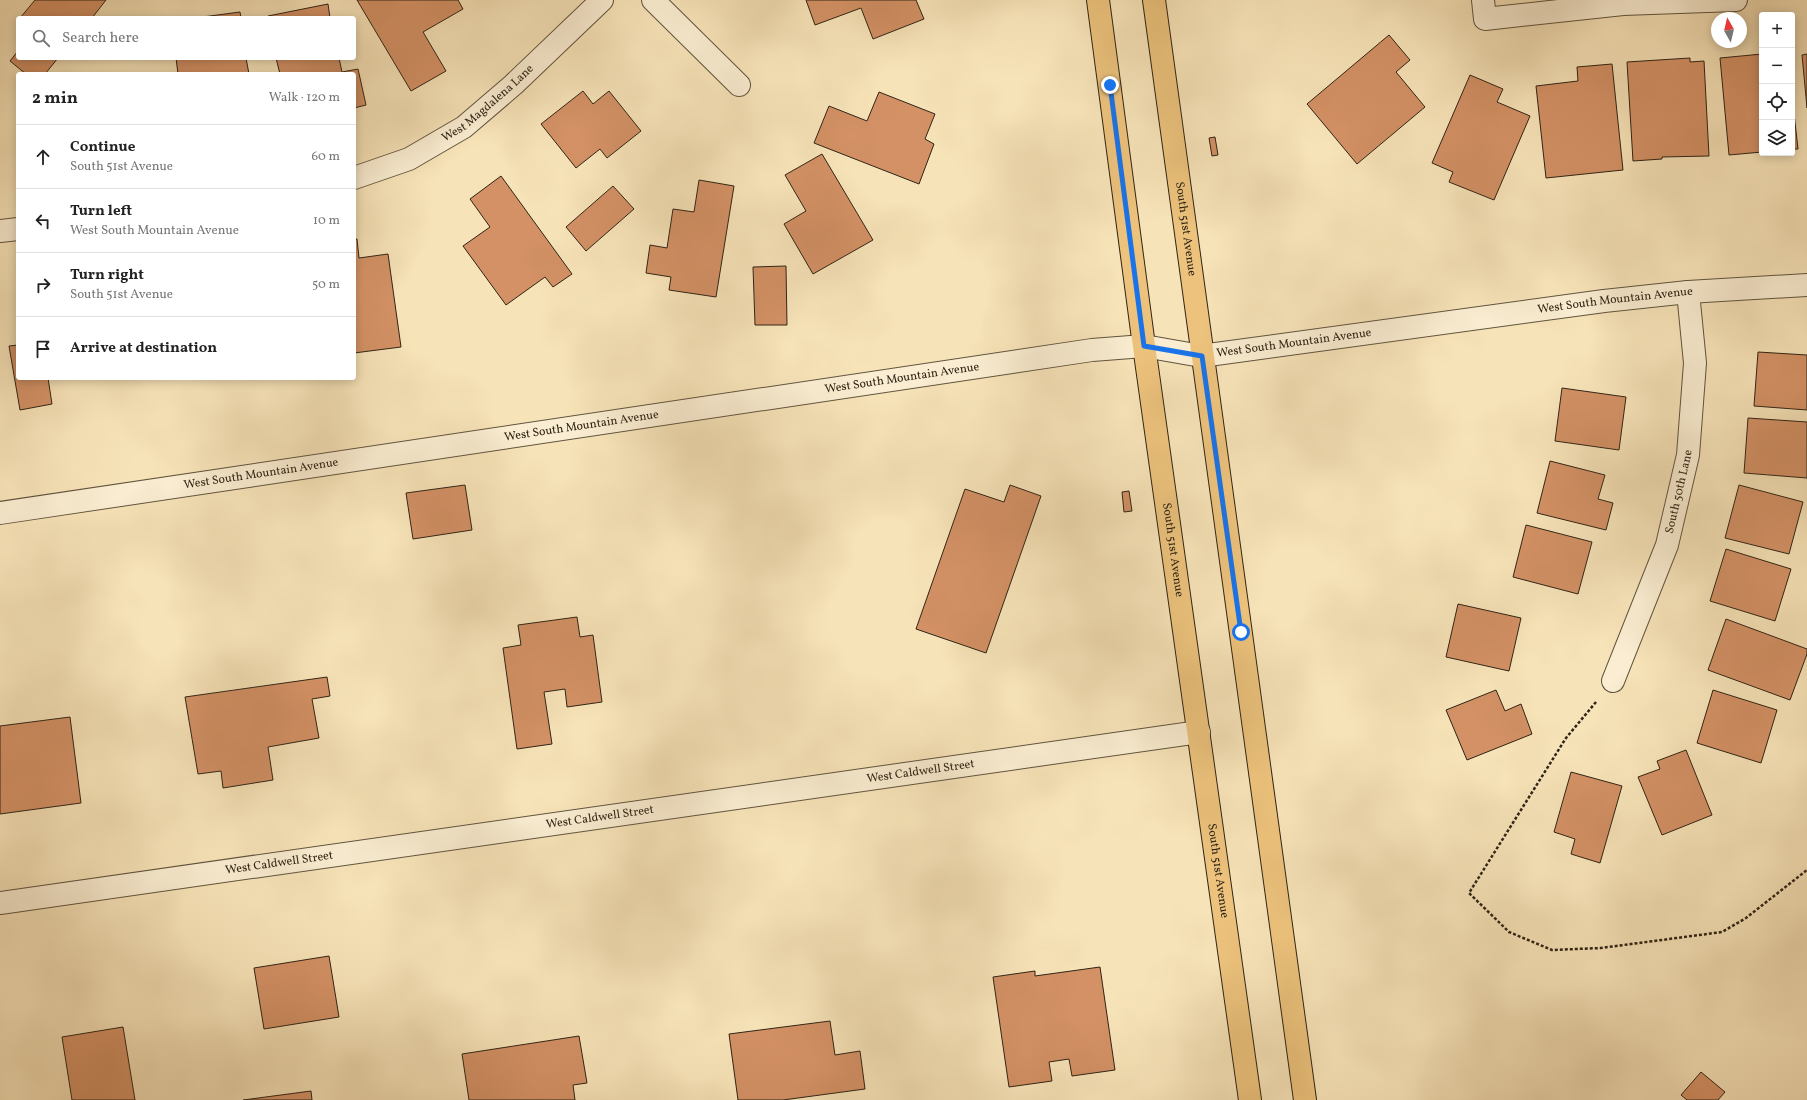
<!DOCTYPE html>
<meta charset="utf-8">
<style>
body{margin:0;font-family:Vollkorn,serif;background:#f2f2f2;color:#222}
.controls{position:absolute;right:12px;top:12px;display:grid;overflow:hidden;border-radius:4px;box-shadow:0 2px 10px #0003}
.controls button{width:36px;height:36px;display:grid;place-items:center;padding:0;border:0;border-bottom:1px solid #e0e0e0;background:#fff;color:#222;font:20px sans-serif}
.compass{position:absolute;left:1711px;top:12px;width:36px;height:36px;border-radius:50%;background:#fff;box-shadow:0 2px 10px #0003;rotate:352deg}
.stop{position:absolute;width:12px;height:12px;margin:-9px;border:3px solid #1a73e8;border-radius:50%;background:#fff}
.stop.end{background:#1a73e8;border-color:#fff;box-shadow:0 1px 4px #0008}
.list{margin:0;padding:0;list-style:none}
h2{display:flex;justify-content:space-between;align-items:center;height:52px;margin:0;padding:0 16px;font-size:17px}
h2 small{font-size:13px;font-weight:400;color:#767676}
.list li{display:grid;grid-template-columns:26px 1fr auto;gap:12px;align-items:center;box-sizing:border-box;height:64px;padding:0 16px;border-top:1px solid #e0e0e0}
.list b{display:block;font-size:15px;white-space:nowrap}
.list p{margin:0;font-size:13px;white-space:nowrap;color:#767676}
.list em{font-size:13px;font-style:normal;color:#767676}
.icon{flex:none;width:22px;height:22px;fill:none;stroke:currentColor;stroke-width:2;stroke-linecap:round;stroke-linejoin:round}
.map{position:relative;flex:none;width:1807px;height:1100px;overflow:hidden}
.search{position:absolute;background:#fff;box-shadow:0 2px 10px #0003;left:16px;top:16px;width:340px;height:44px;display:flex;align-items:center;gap:10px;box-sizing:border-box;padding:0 14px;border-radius:4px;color:#767676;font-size:15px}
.panel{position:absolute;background:#fff;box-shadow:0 2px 10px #0003;left:16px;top:72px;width:340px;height:308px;border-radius:4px}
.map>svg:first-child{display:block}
.building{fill:#d39165;stroke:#2f2416}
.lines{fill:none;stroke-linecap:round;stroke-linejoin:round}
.minor-casing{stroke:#61543e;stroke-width:24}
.major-casing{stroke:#2f2416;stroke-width:24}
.path{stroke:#2f2416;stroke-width:2.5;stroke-dasharray:3 2;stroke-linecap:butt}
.minor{stroke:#faedd1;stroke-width:22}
.major{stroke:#ecc27c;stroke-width:22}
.route{stroke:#1a73e8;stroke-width:5}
.labels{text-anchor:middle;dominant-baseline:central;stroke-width:3;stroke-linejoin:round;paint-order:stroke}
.street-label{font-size:12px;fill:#2f2416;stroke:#faedd1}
</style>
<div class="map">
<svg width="1807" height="1100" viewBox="0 0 1807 1100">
<rect width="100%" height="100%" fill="#f7e3b8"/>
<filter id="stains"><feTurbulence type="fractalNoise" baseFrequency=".005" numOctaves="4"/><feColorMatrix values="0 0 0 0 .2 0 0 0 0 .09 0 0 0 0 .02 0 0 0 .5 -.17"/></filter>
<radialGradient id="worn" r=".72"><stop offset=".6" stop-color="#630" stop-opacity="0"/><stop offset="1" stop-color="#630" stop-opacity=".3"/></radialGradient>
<path class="building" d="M35 0H106L92 18H20Z
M357 0H458L463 9 423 32 446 71 411 91Z
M806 0H916L924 19 873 39 861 8 815 25Z
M328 4 330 18H268V16Z
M240 12 241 18H195Z
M1389 35 1410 60 1396 72 1425 107 1357 164 1307 104Z
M18 51V58H58L45 74H26L10 61Z
M1762 54V152L1729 155 1720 58Z
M1807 54V108L1802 55Z
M176 58H246L249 74H178Z
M276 58H339L342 72 358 69 366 105 354 108V74H280Z
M1690 58V62L1704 61 1709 156 1662 157V159L1633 161 1627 62Z
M1612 64 1623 170 1546 178 1536 86 1578 81 1577 67Z
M1470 75 1503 89 1497 102 1530 116 1494 200 1449 182 1453 172 1432 163Z
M583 91 593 104 609 91 641 131 607 158 600 149 576 168 541 124Z
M879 92 935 114 925 139 934 144 919 184 814 143 829 106 867 121Z
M1792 96 1798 149H1792Z
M1215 137 1218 155 1212 156 1209 138Z
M822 154 873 240 813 274 784 224 806 211 785 175Z
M501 176 572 274 553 287 545 277 506 305 463 246 490 227 470 199Z
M699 180 734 186 716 297 669 290 671 277 646 273 650 245 667 248 673 209 694 212Z
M613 186 634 209 586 251 566 227Z
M354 239H357L359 258 388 254 401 347 354 353Z
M786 266 787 325H755L753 267Z
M18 345V378H48L52 404 20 410 9 346Z
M1758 352 1807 355V410L1754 406Z
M1562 388 1626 397 1619 450 1555 441Z
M1748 418 1807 422V478L1744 473Z
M1550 461 1605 475 1598 499 1613 503 1606 530 1537 513Z
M465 485 472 530 413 539 406 493Z
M1010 485 1041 496 986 653 916 629 965 489 1004 502Z
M1739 485 1803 502 1789 554 1725 538Z
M1129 491 1132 511 1124 512 1122 492Z
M1526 525 1592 542 1578 594 1513 577Z
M1726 549 1791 569 1775 621 1710 601Z
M1458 604 1521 618 1509 671 1446 657Z
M577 617 580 637 593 635 602 702 567 707 565 689 544 692 552 744 517 749 503 648 521 645 518 625Z
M1726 619 1807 649V654L1790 700 1708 670Z
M327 677 330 696 312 699 319 738 268 747 273 780 223 788 221 771 198 774 185 697Z
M1496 690 1505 711 1521 704 1532 734 1467 760 1446 710Z
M1713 690 1777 710 1761 763 1697 743Z
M70 717 81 803 0 814V726Z
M1686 750 1712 815 1662 835 1638 777 1660 769 1657 761Z
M1571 772 1622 786 1600 863 1571 854 1575 839 1554 832Z
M329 956 339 1017 264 1029 254 968Z
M1100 967 1115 1070 1072 1076 1069 1059 1049 1062 1052 1081 1009 1087 993 977 1035 971V976Z
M830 1021 835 1055 860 1051 865 1089 783 1100H738L729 1034Z
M123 1027 135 1100H72L62 1037Z
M579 1036 587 1083 573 1085 575 1100H469L462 1054Z
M1701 1072 1725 1092 1718 1100H1687L1681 1095Z
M311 1091 312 1100H243Z"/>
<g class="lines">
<defs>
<g id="minor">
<path d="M653 0 739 85"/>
<path d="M1483 0 1485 19 1623 4 1736 0"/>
<path id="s1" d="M354 178 409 159 464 127 513 85 602 0"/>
<path d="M0 231 18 229"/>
<path id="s2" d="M0 513 1092 350 1144 346 1201 356 1604 301 1688 292 1807 285"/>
<path id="s3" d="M1613 681 1667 545 1688 455 1695 363 1688 292"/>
<path id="s4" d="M0 903 1199 732"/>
</g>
<g id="major">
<path id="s5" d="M1098 0 1144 346 1250 1100"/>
<path id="s6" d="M1154 0 1305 1100"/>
</g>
</defs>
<use href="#minor" class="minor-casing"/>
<use href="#major" class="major-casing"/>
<path class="path" d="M1596 702 1566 738 1469 893 1509 932 1552 950 1601 948 1722 932 1746 918 1807 870"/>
<use href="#minor" class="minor"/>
<use href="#major" class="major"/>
</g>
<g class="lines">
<path class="route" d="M1110 85 1144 346 1202 356 1241 632"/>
</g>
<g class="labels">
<g class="street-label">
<text stroke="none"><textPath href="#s1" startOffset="155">West Magdalena Lane</textPath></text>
<text stroke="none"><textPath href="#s6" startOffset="231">South 51st Avenue</textPath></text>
<text stroke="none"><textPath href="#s2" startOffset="1632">West South Mountain Avenue</textPath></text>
<text stroke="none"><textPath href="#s2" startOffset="1308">West South Mountain Avenue</textPath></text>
<text stroke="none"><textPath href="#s2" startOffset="912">West South Mountain Avenue</textPath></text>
<text stroke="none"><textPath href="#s2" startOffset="588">West South Mountain Avenue</textPath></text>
<text stroke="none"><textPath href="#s2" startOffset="264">West South Mountain Avenue</textPath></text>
<text stroke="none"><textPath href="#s3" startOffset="201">South 50th Lane</textPath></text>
<text stroke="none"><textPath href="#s5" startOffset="555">South 51st Avenue</textPath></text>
<text stroke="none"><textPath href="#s4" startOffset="930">West Caldwell Street</textPath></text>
<text stroke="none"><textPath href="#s4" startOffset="606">West Caldwell Street</textPath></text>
<text stroke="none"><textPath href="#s4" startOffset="282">West Caldwell Street</textPath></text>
<text stroke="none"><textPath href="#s5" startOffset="879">South 51st Avenue</textPath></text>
</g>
</g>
<rect width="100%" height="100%" filter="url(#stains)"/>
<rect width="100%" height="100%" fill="url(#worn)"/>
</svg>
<div class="controls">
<button>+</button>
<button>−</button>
<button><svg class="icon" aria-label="locate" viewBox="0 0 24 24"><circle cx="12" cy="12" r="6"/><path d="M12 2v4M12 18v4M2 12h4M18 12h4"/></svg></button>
<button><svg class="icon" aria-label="layers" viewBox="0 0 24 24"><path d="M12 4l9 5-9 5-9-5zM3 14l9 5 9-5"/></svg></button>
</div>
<svg class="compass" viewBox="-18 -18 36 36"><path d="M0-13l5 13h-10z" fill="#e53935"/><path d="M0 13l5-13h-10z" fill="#767676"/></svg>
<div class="stop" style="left:1241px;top:632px"></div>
<div class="stop end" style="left:1110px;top:85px"></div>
<div class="search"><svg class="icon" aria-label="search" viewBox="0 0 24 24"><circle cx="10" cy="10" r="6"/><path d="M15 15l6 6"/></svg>Search here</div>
<section class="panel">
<h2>2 min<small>Walk · 120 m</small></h2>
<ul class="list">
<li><svg class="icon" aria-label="ahead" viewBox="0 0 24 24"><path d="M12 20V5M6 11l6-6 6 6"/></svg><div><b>Continue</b><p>South 51st Avenue</p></div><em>60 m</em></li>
<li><svg class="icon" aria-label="left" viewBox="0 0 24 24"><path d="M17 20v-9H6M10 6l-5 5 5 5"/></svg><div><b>Turn left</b><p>West South Mountain Avenue</p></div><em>10 m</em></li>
<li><svg class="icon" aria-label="right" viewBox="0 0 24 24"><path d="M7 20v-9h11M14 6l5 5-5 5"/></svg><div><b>Turn right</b><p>South 51st Avenue</p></div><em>50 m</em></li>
<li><svg class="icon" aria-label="arrive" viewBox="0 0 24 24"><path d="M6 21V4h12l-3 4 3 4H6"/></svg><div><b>Arrive at destination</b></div></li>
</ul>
</section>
</div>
